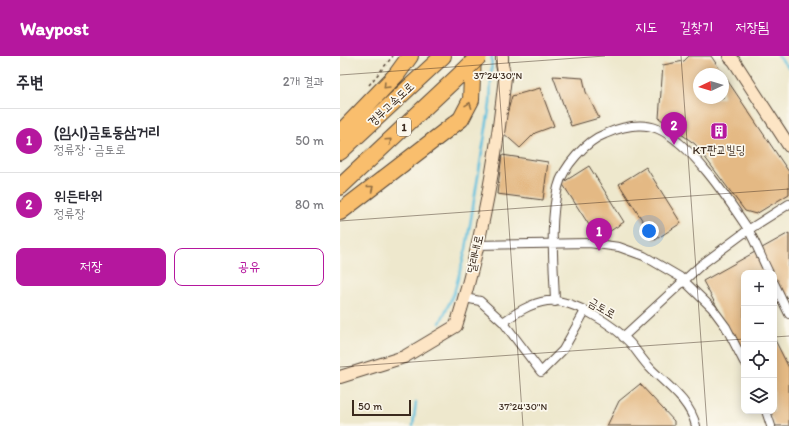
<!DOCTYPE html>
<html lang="ko">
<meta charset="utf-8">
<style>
body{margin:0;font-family:Itim,"Poor Story",sans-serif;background:#f7f7f7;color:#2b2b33}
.controls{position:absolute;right:12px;bottom:12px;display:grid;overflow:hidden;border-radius:8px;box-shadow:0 2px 10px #0003}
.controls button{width:36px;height:36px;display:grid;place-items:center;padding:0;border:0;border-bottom:1px solid #e1e1e2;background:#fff;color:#2b2b33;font:20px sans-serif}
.compass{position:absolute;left:353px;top:12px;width:36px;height:36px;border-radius:50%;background:#fff;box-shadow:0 2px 10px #0003;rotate:266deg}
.scale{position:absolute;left:12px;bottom:10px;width:59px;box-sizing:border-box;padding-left:4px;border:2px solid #3b2a1e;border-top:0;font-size:11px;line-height:14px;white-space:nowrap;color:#3b2a1e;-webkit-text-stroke:3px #fbf7ec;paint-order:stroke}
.you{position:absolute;left:309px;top:175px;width:14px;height:14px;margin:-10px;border:3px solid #fff;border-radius:50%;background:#1a73e8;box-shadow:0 0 0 6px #1a73e833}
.badge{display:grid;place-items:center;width:26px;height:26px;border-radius:50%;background:#b5179e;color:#fff;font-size:13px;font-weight:700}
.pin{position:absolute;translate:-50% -33px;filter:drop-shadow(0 1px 2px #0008)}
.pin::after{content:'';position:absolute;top:21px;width:14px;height:12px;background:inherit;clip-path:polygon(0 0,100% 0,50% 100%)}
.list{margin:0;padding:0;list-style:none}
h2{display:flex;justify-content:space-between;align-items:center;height:52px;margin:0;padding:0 16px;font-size:17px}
h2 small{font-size:13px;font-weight:400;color:#7c7c81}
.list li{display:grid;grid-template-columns:26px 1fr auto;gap:12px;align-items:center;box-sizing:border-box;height:64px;padding:0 16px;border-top:1px solid #e1e1e2}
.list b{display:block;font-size:15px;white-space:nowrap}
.list p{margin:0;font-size:13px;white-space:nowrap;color:#7c7c81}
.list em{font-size:13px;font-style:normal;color:#7c7c81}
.actions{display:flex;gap:8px;padding:12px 16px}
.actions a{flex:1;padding:9px 0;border:1px solid #b5179e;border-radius:8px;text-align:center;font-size:14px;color:#b5179e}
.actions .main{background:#b5179e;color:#fff}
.icon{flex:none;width:22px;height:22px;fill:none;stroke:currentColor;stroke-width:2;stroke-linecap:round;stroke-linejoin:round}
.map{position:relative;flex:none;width:449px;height:370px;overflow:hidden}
header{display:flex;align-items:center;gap:24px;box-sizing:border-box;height:56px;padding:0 20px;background:#b5179e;color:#fff}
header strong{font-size:19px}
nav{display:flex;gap:22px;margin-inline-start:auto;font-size:14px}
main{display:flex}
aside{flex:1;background:#fff}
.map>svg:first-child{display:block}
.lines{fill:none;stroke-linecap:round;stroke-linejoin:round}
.stream{stroke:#60c0de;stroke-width:2.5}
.building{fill:#e4b984;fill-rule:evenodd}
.street-casing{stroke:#564638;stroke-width:10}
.secondary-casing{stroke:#564638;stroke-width:14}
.highway-casing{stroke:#564638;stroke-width:18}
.path{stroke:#564638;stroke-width:1.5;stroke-dasharray:3 3;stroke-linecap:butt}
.street{stroke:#fff;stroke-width:8}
.secondary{stroke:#fde5c5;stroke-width:12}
.highway{stroke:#f9be6d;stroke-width:16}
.highway-bridge-casing{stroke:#564638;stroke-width:18;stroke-linecap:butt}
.highway-bridge{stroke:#f9be6d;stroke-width:16}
.oneway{stroke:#906d42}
.ticks{fill:none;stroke:#3b2a1e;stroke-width:1;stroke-opacity:0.45}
.labels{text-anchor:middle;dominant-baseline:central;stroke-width:3.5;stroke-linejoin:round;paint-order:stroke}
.shield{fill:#fbf7ec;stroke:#75685c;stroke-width:1}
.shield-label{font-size:11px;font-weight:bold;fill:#3b2a1e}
.street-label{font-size:12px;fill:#3b2a1e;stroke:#fbf7ec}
.poi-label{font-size:12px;fill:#3b2a1e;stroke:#fbf7ec}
.ticks-label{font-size:10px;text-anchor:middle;fill:#3b2a1e;stroke:#fbf7ec;stroke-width:3.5;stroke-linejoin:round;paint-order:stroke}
</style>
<header>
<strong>Waypost</strong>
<nav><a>지도</a><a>길찾기</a><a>저장됨</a></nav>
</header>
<main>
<aside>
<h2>주변<small>2개 결과</small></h2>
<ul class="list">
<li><span class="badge">1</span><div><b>(임시)금토동삼거리</b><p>정류장 · 금토로</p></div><em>50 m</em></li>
<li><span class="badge">2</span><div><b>위든타워</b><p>정류장</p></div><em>80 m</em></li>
</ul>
<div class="actions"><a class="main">저장</a><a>공유</a></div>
</aside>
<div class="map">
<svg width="449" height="370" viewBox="0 0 449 370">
<rect width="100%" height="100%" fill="#fbf7ec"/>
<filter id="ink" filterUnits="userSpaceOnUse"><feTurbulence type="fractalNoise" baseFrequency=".025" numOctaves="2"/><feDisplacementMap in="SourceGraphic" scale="8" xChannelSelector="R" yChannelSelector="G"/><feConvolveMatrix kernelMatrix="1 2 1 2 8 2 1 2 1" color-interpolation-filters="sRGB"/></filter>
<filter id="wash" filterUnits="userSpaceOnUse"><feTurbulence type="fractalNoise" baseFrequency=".012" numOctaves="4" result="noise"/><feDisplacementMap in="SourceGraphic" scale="16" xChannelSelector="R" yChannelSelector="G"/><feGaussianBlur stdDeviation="0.9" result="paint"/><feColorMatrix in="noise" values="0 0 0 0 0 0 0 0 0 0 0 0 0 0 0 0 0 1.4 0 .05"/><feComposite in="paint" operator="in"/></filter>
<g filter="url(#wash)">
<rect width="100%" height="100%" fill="#eee8cd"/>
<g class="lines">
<path class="stream" d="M438 0 449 12
M100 267 114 237 126 193 150 48 152 0
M73 370 76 346"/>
</g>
<g id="blocks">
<path class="building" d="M349 0H371L449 116V138L416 158 405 155 355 88 319 62 323 9 344 5ZM359 18H383V42H359Z
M213 20 243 22 246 36 259 62 231 70Z
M200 32 214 70 195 77 180 92 162 76 172 40Z
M162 99 208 106 203 144 157 138Z
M249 110 284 166 258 183 222 127Z
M306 111 341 167 315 184 279 128Z
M449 177V240L434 250V217H404V301L363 225Z
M434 282 449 312V370H435L428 355H434Z
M300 328 334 365V370H267L279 345Z"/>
</g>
</g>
<g filter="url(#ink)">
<use href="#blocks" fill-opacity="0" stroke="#564638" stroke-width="1"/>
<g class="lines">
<defs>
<path id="street" d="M137 189 249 187 279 191 304 200 340 221 372 252 386 271 404 306
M434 227 449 258
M125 242 140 245 163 266C176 257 191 247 207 245 232 242 274 269 290 287 297 295 303 305 311 313 328 330 350 345 356 370
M215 246C214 209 209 168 218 131 223 111 246 85 265 78 281 71 301 66 318 73 351 87 388 143 408 173 416 187 422 203 429 217
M163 266 201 316 223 294 245 255
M283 281 361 209 408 174 449 148
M426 355 431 370"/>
<path id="secondary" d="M389 0 394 5 449 90
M0 321 64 301 116 270C141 190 156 105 165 21L162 9V0"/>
<path id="highway" d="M0 77 57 18 70 0
M0 96 103 0
M0 131 128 11
M0 156 121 63 131 44 133 0"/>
</defs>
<use href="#street" class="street-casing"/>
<use href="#secondary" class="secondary-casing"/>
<use href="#highway" class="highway-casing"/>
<path class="path" d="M29 29 53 0"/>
<use href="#street" class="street"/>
<use href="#secondary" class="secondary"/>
<use href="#highway" class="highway"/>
<defs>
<path id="highway-bridge" d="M128 11 139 0"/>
</defs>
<use href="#highway-bridge" class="highway-bridge-casing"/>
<use href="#highway-bridge" class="highway-bridge"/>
</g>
<defs><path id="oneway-chevron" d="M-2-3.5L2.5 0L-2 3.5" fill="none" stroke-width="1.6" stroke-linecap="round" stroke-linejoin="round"/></defs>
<g class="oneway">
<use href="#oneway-chevron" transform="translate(46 30) rotate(134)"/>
<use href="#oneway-chevron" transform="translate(129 49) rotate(-69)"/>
<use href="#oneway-chevron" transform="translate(49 85) rotate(-43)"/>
<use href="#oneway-chevron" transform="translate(31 132) rotate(-38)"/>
</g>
</g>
<path class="ticks" d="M157 0 183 370M341 0 367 370M0 19 265 0M0 165 449 133M434 281 449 280M0 311 404 283"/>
<defs>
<symbol id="building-square" viewBox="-11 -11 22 22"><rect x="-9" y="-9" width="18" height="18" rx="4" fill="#b5179e" stroke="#fbf7ec"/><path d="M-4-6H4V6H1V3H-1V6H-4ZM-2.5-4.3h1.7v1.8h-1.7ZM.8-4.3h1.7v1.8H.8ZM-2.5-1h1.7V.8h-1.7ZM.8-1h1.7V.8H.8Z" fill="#fff"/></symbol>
</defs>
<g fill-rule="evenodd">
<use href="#building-square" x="369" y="65" width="20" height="20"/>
</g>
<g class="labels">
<rect class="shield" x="57" y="62" width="14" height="18" rx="3"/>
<g class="shield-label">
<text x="64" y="71">1</text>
</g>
<g class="street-label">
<text transform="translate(51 48) rotate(-43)">경부고속도로</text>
<text transform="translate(135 198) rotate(-77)">달래내로</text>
<text transform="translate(262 252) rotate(30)">금토로</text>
</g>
<g class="poi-label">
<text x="379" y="94">KT판교빌딩</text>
</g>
</g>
<g class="ticks-label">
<text x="158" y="23">37°24'30"N</text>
<text x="183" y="354">37°24'30"N</text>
</g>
</svg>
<div class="controls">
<button>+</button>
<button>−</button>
<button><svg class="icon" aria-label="locate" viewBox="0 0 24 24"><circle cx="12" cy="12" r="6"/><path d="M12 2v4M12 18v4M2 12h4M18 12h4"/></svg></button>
<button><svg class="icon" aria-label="layers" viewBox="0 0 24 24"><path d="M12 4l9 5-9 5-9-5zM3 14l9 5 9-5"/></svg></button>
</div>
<svg class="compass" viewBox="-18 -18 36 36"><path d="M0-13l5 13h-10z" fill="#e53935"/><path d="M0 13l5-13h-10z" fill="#7c7c81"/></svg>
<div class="scale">50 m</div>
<div class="you"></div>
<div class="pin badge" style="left:259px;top:195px">1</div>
<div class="pin badge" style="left:334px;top:89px">2</div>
</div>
</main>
